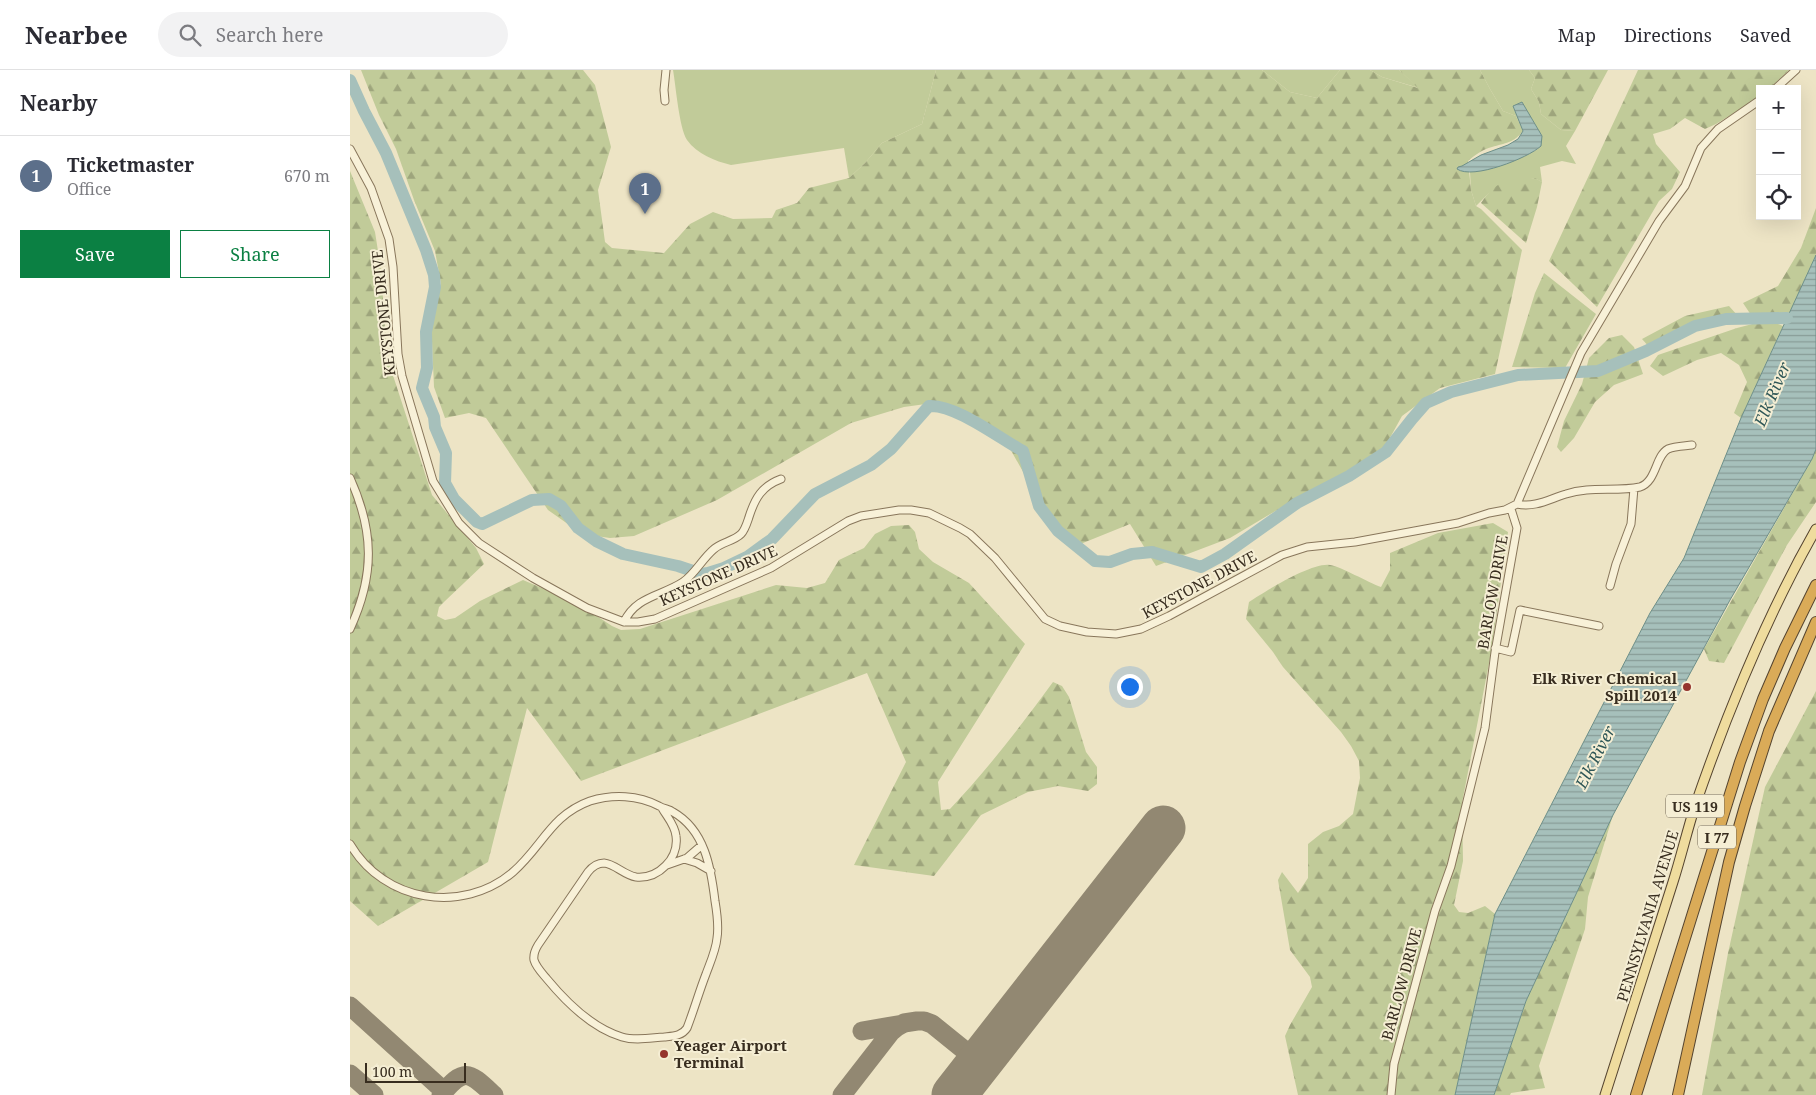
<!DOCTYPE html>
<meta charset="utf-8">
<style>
body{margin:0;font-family:"Noto Serif",serif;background:#f2f2f3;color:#2b2b33}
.controls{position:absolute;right:15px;top:15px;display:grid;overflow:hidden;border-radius:0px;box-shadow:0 5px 20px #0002}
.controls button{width:45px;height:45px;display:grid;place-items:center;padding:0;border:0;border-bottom:1px solid #e1e1e2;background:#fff;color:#2b2b33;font:25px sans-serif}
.scale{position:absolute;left:15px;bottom:12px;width:101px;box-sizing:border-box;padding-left:5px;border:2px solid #382d1f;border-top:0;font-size:14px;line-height:18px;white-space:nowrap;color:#382d1f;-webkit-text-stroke:4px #f5eed4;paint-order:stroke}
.you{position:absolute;left:779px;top:616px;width:18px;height:18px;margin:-12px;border:4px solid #fff;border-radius:50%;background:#1a73e8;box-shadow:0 0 0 8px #1a73e833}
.badge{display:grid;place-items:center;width:32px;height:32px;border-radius:50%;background:#0b8043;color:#fff;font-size:16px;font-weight:700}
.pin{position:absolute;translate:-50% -41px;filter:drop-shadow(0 1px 2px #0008)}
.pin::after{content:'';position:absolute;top:26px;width:18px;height:15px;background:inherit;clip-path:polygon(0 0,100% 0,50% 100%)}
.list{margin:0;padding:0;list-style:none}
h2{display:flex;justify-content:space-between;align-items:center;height:65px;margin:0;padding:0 20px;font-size:21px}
h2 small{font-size:16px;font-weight:400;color:#7c7c81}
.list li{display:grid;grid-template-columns:32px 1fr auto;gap:15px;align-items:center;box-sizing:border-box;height:80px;padding:0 20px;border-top:1px solid #e1e1e2}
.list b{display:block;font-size:19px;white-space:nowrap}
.list p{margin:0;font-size:16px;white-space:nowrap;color:#7c7c81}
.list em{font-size:16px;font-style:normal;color:#7c7c81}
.actions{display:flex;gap:10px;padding:15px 20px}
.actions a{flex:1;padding:11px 0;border:1px solid #0b8043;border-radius:0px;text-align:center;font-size:18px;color:#0b8043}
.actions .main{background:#0b8043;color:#fff}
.icon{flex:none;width:28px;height:28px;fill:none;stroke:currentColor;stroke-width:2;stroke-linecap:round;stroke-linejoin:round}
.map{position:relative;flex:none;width:1466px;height:1025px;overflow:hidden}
header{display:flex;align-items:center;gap:30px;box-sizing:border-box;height:70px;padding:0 25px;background:#fff;border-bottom:1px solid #e1e1e2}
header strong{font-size:24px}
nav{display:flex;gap:28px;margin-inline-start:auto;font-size:18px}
.search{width:350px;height:45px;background:#f2f2f3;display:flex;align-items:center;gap:12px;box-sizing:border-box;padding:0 18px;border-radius:28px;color:#7c7c81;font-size:19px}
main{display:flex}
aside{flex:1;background:#fff}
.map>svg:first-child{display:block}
.green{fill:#c1cb99}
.forest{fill:url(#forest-firs)}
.water{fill:url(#water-rules);stroke:#6d8f89}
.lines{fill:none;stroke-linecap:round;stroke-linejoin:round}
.river{stroke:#a6c0bb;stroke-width:12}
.taxiway{stroke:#928872;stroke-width:19}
.runway{stroke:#928872;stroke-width:45}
.minor-casing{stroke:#88765b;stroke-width:9}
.major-casing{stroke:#55442f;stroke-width:11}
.highway-casing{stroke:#55442f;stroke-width:12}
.minor{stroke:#f8f1d8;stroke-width:7}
.major{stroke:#efdc9e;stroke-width:9}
.highway{stroke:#daab58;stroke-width:10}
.poi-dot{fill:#95342d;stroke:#f5eed4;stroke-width:2}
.labels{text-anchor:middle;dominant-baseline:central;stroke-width:4;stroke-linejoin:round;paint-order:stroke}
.shield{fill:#f5eed4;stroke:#716755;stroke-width:1}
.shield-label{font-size:14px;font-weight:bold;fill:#382d1f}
.street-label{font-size:15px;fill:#382d1f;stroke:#f5eed4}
.poi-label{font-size:15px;font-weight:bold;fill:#382d1f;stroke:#f5eed4;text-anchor:end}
.water-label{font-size:16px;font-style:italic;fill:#2f5757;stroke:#f5eed4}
</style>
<header>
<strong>Nearbee</strong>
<div class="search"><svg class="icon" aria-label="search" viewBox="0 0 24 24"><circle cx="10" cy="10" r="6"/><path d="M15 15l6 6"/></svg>Search here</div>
<nav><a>Map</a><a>Directions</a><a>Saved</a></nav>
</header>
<main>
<aside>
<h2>Nearby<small></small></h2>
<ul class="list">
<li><span class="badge" style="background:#5c6f8a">1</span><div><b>Ticketmaster</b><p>Office</p></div><em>670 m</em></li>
</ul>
<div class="actions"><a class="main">Save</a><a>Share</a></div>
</aside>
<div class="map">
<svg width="1466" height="1025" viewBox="0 0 1466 1025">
<defs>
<pattern id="forest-firs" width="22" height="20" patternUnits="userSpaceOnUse" patternTransform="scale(1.25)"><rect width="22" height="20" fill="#c1cb99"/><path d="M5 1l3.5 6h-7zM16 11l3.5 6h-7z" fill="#9ea57c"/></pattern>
<pattern id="water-rules" width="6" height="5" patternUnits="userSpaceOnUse" patternTransform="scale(1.25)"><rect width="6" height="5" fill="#a6c0bb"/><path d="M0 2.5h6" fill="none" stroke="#889c97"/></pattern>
</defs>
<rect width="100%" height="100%" fill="#ede4c5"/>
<path class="green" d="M323 0H586L572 54 532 73 515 93 499 108 494 78 381 95C365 91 347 84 337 70 329 57 326 17 323 0Z
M912 0H990L967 28 940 22Z
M1020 0H1049L1069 18 1032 7Z
M1130 0H1179L1185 8 1181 19 1189 32 1191 44 1211 60 1225 61 1216 76 1226 94 1212 91 1190 97 1192 112 1184 108 1139 123 1126 136 1121 120 1120 102C1144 98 1166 90 1188 79L1192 66 1172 33 1163 36 1173 61 1166 46 1153 41 1140 19Z"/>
<path class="forest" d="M11 0H233L245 15 261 77 248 120 255 172 262 178 314 183 340 154 363 142 383 149 422 148 426 140 447 133 459 118 499 108 515 93 532 73 572 54 586 0H912L940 22 967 28 990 0H1020L1032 7 1068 18 1049 0H1130L1140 19 1153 41 1166 46 1173 61C1164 73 1155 73 1142 77 1133 79 1125 85 1118 91L1121 120 1126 136 1131 139 1172 180 1145 304 1090 318 1052 346 1036 375 1008 398 939 433 880 468 806 496 780 454 728 475 694 448 681 416 654 368 626 351 583 333 554 337 501 353 367 430 284 466 260 468 232 464 198 440 136 348 119 343 95 348 84 317 81 249 91 214 85 181 64 130 46 79 29 45Z
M1179 0H1258L1225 61 1211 60 1191 44 1189 32 1181 19 1185 8Z
M1288 0H1439L1419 19H1410V27L1366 54 1355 59 1335 48 1320 59 1303 64 1306 74 1330 102 1322 119 1309 131 1247 237 1199 191Z
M0 101 25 162 31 200 37 287 82 425 126 478 134 494 95 531 89 537 87 546 95 550 105 548 130 531 173 510 227 533 262 556 271 560 290 559 426 515 457 518 475 513 489 490 514 478 525 464 541 456 559 455 565 462 569 479 583 492 619 513 675 574 588 712 591 740 600 739C637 700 671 656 703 612L712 616 719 627 736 682 747 697V714L738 721 708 716 678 722 631 745 584 806 504 795 556 692 517 603 231 711 177 638 138 792 28 856 0 831Z
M1185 108 1192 112 1187 137 1176 173 1131 133C1149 108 1156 111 1185 108Z
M1466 138V185L1439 245H1401L1393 233 1428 216 1451 178Z
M1194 203 1246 244 1215 298 1162 297 1185 223Z
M1379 236 1388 246 1353 250 1328 260 1300 278 1292 269 1335 246Z
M1418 250 1433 256 1391 348 1384 343 1397 312 1389 295 1371 283 1347 290 1313 306 1300 296 1308 285 1387 258Z
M1272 265 1284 277 1293 304 1264 315 1245 332 1224 368 1211 382 1207 377 1214 351 1232 314 1239 288 1259 268Z
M1466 379V432L1437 475 1374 593 1359 591 1354 579 1462 389Z
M1143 453 1158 462 1141 583 1112 733 1113 791 1104 835 1109 842 1118 843 1135 836 1145 844 1105 1025H948L935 966 940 955 962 917 960 907 940 880 928 810 932 802 948 823 958 808V774L973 762 989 756 1003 744 1010 708 1009 691 1001 676 991 662 933 597 923 582 896 549 899 532C914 522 962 492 980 495 992 497 1017 512 1031 517L1040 500V483L1088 463Z
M1466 621V1025H1352L1378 883 1415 717Z
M1263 745 1238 827 1235 859 1189 996 1195 1018 1161 1023 1160 1025H1144L1176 931Z"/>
<path class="water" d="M1172 32 1192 66 1191 76C1178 88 1123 110 1107 99L1108 97 1112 96 1131 85 1158 75 1168 69 1173 61 1163 36Z
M1466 185V379L1462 389 1380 530 1263 745 1176 931 1144 1025H1105L1145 844 1300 543 1334 488 1391 348Z"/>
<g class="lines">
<path class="river" d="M0 10 14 41 36 83 76 180 84 205 85 217 76 262 77 298 72 318 84 347 85 357 96 383 95 413 104 429 127 452 132 454 182 430 199 429 211 436 228 458 246 471 273 484 328 496 352 504 358 503 374 498 397 487 422 469 465 424 521 395 541 379 579 336C605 334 649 368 673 381L689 436 708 461 745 491 760 492 782 484 802 482 851 497 875 484 947 433 999 406 1036 382 1062 349 1076 333 1101 322 1168 305 1248 301 1296 281 1345 256 1376 249 1437 248"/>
<path class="taxiway" d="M0 936 94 1021
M512 961 553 954
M0 1004 24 1025
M91 1025C115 996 119 1002 144 1025
M492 1025 541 962 547 957 554 953 567 951H574L582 954 629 992"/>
<path class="runway" d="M604 1025 813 758"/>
<defs>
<path id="minor" d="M1425 19 1446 0
M315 31 314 20 316 0
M0 79 21 118 39 169 43 197 48 284 52 306 83 411 109 453 129 473 183 508 237 538 274 552H288L305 549 421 498 498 451 511 446 549 440H561L579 443 610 458 620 464 645 488 695 549 710 556 737 562 766 564 791 559 819 546 932 485 957 477 1005 472 1108 453 1139 443 1155 440 1167 434 1231 283 1309 151 1335 116 1351 78 1368 59 1410 30
M0 408C24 461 25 505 0 559
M1167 434C1185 438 1199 429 1216 424 1240 416 1266 422 1290 417 1307 411 1305 386 1318 379 1325 376 1335 376 1342 375
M1260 516 1266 494 1281 454 1284 418
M274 552C286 526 312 526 333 512 345 504 352 489 364 479 372 472 384 471 391 464 395 460 397 453 399 447 405 428 412 416 431 409
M1145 578 1161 582 1170 540 1249 556
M0 774C34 832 112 845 163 802 192 777 201 745 240 731 263 724 288 725 309 736 314 739 319 739 323 742 355 760 361 798 365 831 367 843 369 856 367 868 366 880 360 893 356 904 349 922 344 940 337 958 332 966 323 966 314 967 300 968 285 971 272 967 242 958 216 932 197 909 192 903 186 897 184 890 183 884 185 880 188 875L238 802C242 797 247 793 254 793 265 794 274 805 286 807 309 809 329 788 326 766 325 755 317 747 312 738
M334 789 347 793 361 801
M317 795 337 788 352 775
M1041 1025 1044 994 1085 841 1101 796 1135 658 1145 582 1167 458 1161 439"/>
<path id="major" d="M1255 1025C1278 954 1301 883 1323 812 1331 787 1337 761 1345 736 1378 640 1416 547 1466 459"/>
<path id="highway" d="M1286 1025 1390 692 1413 629 1435 578 1466 515
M1328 1025 1379 792 1395 736 1419 661 1466 552"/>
</defs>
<use href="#minor" class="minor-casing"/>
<use href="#major" class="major-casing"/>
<use href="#highway" class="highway-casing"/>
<use href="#minor" class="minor"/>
<use href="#major" class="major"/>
<use href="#highway" class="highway"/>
</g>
<g class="poi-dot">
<circle cx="1337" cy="617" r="5"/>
<circle cx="314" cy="984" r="5"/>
</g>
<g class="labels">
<g class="shield">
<rect x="1316" y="724.5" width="58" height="23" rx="4"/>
<rect x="1348" y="755.5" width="38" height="23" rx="4"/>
</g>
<g class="shield-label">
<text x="1345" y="736">US 119</text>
<text x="1367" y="767">I 77</text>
</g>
<g class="street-label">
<text transform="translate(33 243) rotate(-96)">KEYSTONE DRIVE</text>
<text transform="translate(368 505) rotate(-24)">KEYSTONE DRIVE</text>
<text transform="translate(849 514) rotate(-28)">KEYSTONE DRIVE</text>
<text transform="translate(1142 522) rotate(-80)">BARLOW DRIVE</text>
<text transform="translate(1297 846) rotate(-73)">PENNSYLVANIA AVENUE</text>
<text transform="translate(1051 914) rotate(-75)">BARLOW DRIVE</text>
</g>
<g class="poi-label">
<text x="1327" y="608">Elk River Chemical<tspan x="1327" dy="17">Spill 2014</tspan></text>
<text x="324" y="975" text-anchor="start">Yeager Airport<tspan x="324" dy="17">Terminal</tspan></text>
</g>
<g class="water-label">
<text transform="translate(1422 324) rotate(-67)">Elk River</text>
<text transform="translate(1245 687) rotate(-63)">Elk River</text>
</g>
</g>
</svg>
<div class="controls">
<button>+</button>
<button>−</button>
<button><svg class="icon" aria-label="locate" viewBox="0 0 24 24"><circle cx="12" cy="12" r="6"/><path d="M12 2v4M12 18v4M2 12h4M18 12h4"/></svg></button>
</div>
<div class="scale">100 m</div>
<div class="you"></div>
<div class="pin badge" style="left:295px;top:144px;background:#5c6f8a">1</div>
</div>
</main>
